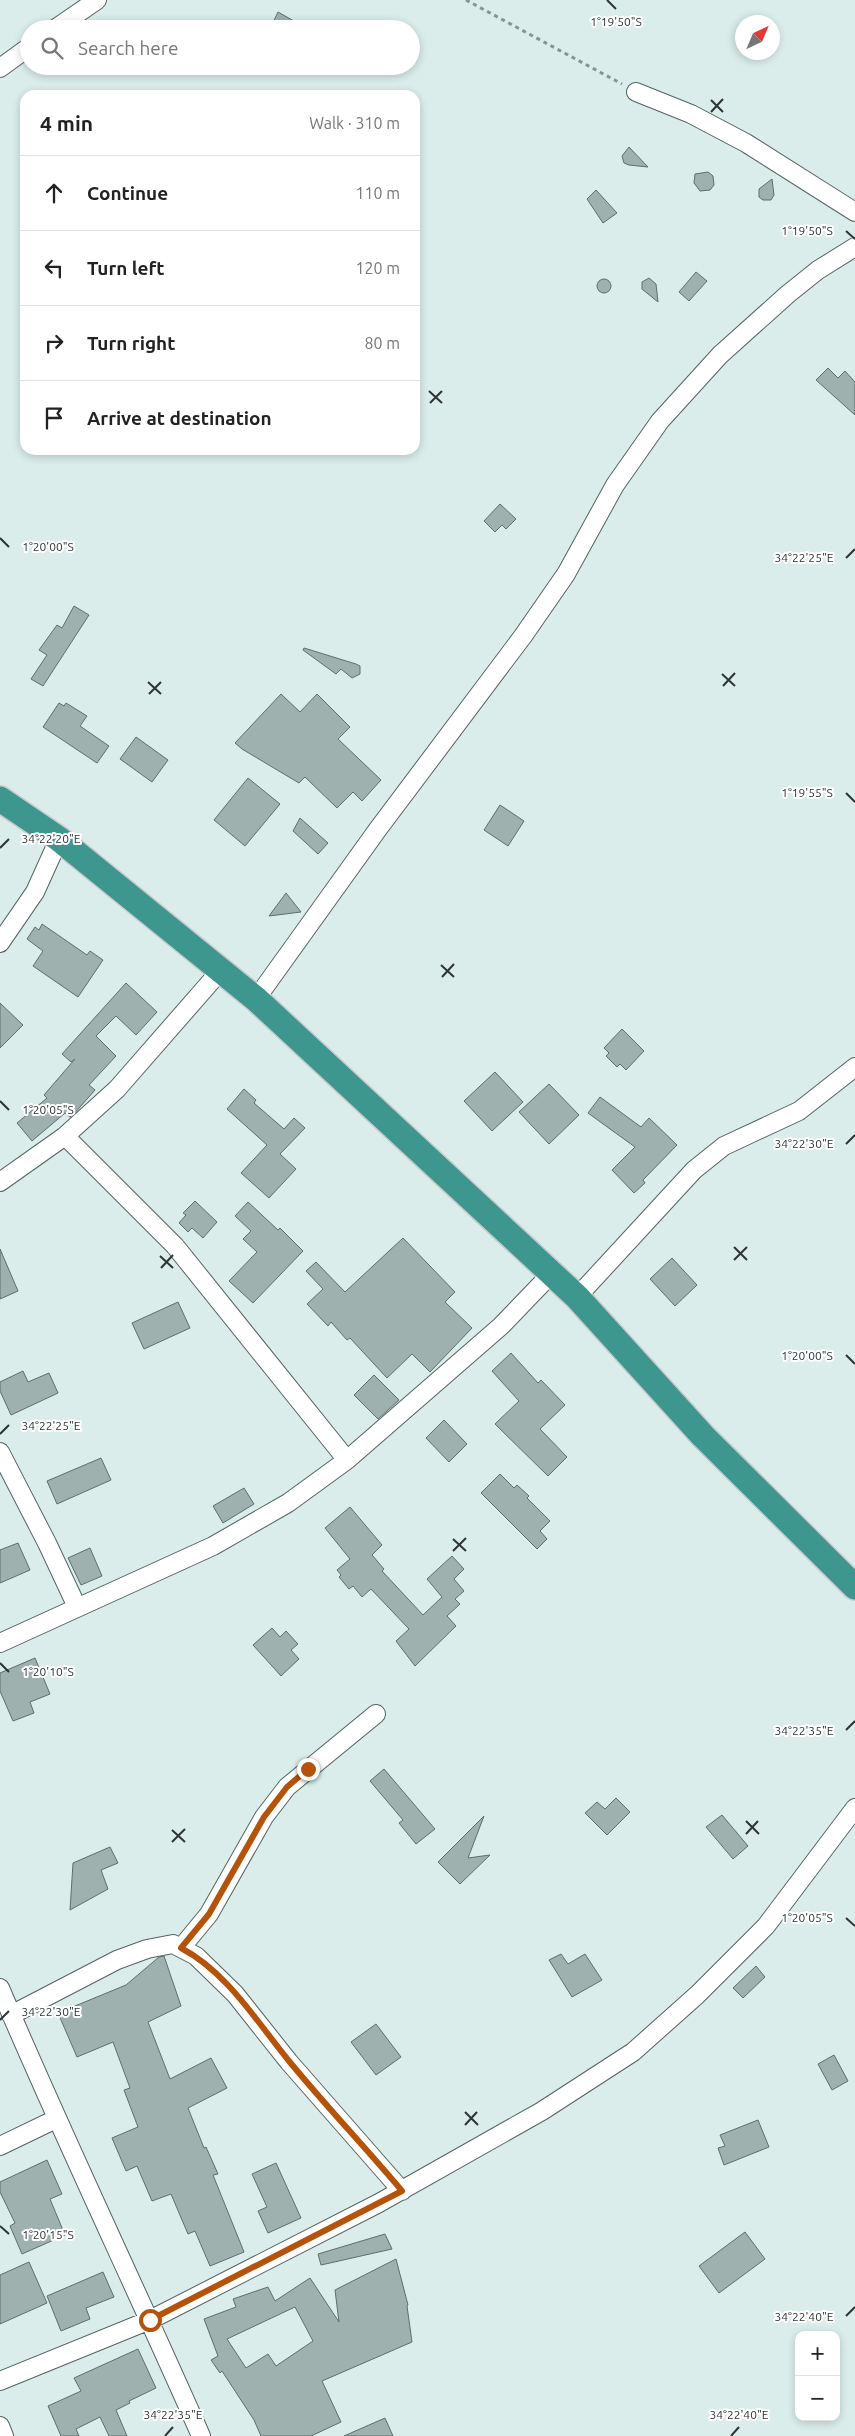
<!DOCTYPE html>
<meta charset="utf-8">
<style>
body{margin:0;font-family:Ubuntu,sans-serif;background:#f6f6f6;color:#222}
.controls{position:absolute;right:15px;bottom:15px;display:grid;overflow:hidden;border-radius:10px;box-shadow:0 2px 8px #0003}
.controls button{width:45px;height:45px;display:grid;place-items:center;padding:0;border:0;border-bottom:1px solid #e0e0e0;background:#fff;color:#222;font:25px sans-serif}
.compass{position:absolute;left:735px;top:15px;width:45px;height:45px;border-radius:50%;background:#fff;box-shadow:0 2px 8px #0003;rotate:44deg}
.stop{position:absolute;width:15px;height:15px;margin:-11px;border:4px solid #b45309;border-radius:50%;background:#fff}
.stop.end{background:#b45309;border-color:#fff;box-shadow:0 1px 5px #0008}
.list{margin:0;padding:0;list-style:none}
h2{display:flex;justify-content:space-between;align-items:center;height:65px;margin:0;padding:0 20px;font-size:21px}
h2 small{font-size:16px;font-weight:400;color:#767676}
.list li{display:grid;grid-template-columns:32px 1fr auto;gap:15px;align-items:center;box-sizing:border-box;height:75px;padding:0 20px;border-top:1px solid #e0e0e0}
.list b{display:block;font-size:19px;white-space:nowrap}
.list em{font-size:16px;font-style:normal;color:#767676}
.icon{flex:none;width:28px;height:28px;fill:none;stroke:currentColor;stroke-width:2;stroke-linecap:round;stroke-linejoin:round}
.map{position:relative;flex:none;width:855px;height:2436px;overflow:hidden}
.search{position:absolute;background:#fff;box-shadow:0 2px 8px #0003;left:20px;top:20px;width:400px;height:55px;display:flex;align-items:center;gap:12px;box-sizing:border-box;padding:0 18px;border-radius:28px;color:#767676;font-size:19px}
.panel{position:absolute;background:#fff;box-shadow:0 2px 8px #0003;left:20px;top:90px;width:400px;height:365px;border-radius:15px}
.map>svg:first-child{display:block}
.building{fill:#9fb1af;stroke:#5d6e6b;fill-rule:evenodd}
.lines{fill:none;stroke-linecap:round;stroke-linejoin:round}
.minor-casing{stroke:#536361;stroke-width:20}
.highway-casing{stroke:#c8caca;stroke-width:28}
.path{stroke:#869392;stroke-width:3;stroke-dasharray:4 4;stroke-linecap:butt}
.minor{stroke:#fff;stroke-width:18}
.highway{stroke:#3d978e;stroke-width:25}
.route{stroke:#b45309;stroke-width:6}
.ticks{fill:none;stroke:#2d3433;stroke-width:2}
.ticks-label{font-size:12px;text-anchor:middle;fill:#2d3433;stroke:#fff;stroke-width:4;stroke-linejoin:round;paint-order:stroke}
</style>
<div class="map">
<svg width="855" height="2436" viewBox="0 0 855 2436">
<rect width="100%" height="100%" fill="#daedeb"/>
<path class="building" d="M278 12 308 29H270Z
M629 147 648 167 629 165 624 163 622 156Z
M708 172 713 176 714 185 710 190 700 191 694 183 695 174Z
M772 179 774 195 771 200H763L759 197V189Z
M596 190 617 213 603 223 587 199Z
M696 272 707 281 689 301 679 292Z
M649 278 656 284 658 302 642 289V282Z
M597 286a7 7 0 1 1 14 0a7 7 0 1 1-14 0Z
M828 368 838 378 845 371 855 382V415L816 380Z
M500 504 516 519 506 529 502 525 495 532 484 521Z
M74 606 89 615 43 686 31 679 47 655 39 650 57 625 62 628Z
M304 648 356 664 360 666V674L352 678 341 669 336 674 303 650Z
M281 694 300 712 317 694 350 727 338 739 381 780 362 801 353 792 337 808 305 777 299 783 242 749 235 743Z
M59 703 64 706 66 703 87 716 80 726 109 746 97 763 43 727Z
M136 737 168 760 152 782 120 759Z
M248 778 280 804 245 846 214 820Z
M500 805 524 821 508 846 484 830Z
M300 818 328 843 318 854 293 831Z
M286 893 301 912 269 916Z
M42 924 87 955 90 951 103 960 78 997 33 966 43 951 27 939 35 927 39 930Z
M126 983 157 1012 136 1035 116 1016 96 1036 116 1056 89 1085 95 1090 73 1115 70 1117 65 1113 32 1141 17 1123 47 1098 44 1095 75 1059 71 1062 62 1054Z
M0 1003 23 1025 0 1048Z
M622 1029 644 1051 626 1070 620 1064 617 1067 606 1056 609 1053 604 1048Z
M495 1072 523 1102 492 1131 464 1101Z
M549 1084 579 1115 549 1144 519 1112Z
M244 1089 256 1100 254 1103 284 1129 294 1118 305 1128 280 1154 296 1169 269 1198 241 1173 267 1145 227 1109Z
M600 1097 641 1127 649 1118 677 1145 643 1180 645 1183 634 1193 612 1170 635 1147 588 1113Z
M195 1201 217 1222 203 1238 192 1228 188 1232 179 1223 186 1215 183 1213Z
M248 1202 278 1230 280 1228 303 1251 253 1303 229 1281 257 1252 243 1239 251 1231 235 1216Z
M403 1238 455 1292 445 1302 472 1328 430 1372 412 1354 387 1378 350 1338 347 1340 331 1322 328 1326 307 1304 323 1289 306 1271 316 1262 345 1292Z
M0 1249 18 1291 0 1299Z
M672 1258 697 1285 675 1306 650 1279Z
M178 1302 190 1328 144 1349 132 1323Z
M511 1353 538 1383 541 1380 565 1405 540 1429 567 1457 548 1476 495 1424 519 1401 492 1371Z
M23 1371 28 1382 49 1373 58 1393 11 1415 0 1391V1382Z
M374 1375 399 1400 378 1419 354 1395Z
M444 1420 467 1444 449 1462 426 1438Z
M101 1458 111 1480 57 1504 47 1481Z
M500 1474 514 1488 517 1485 529 1496 527 1498 550 1521 540 1531 547 1539 537 1549 481 1493Z
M244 1488 254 1504 223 1523 213 1506Z
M350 1507 382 1545 372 1555 384 1569 382 1571 423 1615 442 1597 427 1579 452 1556 464 1569 454 1579 464 1591 455 1599 460 1604 447 1616 456 1626 415 1666 396 1641 409 1629 371 1589 362 1597 353 1586 349 1589 339 1577 341 1575 337 1570 350 1559 325 1528Z
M18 1543 30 1570 0 1583V1550Z
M90 1548 102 1576 81 1585 68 1558Z
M272 1628 280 1637 286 1631 298 1644 291 1650 299 1659 281 1676 253 1645Z
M35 1658 50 1694 30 1702 34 1713 13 1721 0 1691V1673Z
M384 1769 435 1829 416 1844 399 1823 403 1820 370 1781Z
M616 1798 630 1812 607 1835 585 1813 597 1802 605 1809Z
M722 1815 748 1846 733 1859 706 1827Z
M484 1816 468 1858 490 1855 460 1884 438 1862Z
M110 1847 118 1863 101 1870 108 1889 70 1910 73 1863Z
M561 1954 568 1964 585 1954 602 1980 572 1997 549 1960Z
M164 1956 181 2006 148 2022 170 2079 211 2058 227 2088 188 2108 204 2148 206 2147 218 2174 213 2175 244 2252 210 2266 195 2231 188 2234 171 2194 152 2201 137 2166 126 2171 112 2138 138 2127 124 2090 130 2088 113 2042 77 2057 58 2013 126 1985 159 1957Z
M756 1966 765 1977 743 1998 733 1988Z
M376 2024 401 2057 376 2075 351 2042Z
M834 2055 848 2081 832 2090 818 2064Z
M758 2120 769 2147 724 2165 718 2148 725 2146 720 2135Z
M47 2160 62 2194 50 2199 65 2235 22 2254 10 2226 15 2223 0 2192V2182Z
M276 2163 301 2218 268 2233 258 2211 267 2207 252 2174Z
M745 2232 765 2259 719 2293 699 2266Z
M385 2234 392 2249 321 2265 318 2254Z
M396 2259 408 2305 407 2306 412 2342 322 2381 341 2422 311 2436H261L254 2420 222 2371 220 2373 211 2360 218 2356 204 2319 236 2307 233 2299 268 2287 275 2301 310 2278 339 2322 335 2290ZM295 2307 313 2341 276 2366 268 2354 246 2368 227 2339Z
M29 2262 47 2303 0 2324V2275Z
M103 2272 114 2297 86 2308 90 2319 61 2331 47 2296Z
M138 2349 156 2388 129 2401 130 2403 116 2410 127 2436H109L100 2417 76 2429 79 2436H61L48 2406 81 2391 74 2378Z
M385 2418 393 2436H344Z"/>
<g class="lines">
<defs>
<path id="minor" d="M55 29 97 0
M0 68 29 47
M636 92 691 114 746 143 855 212
M0 943 35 892 59 839
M256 999 378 829 523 636 566 574 615 485 660 421 720 355 788 294 818 270 855 247
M65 1136 175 1246 347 1460
M0 1182 65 1136 117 1089 221 970
M577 1297 694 1170 724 1146 799 1111 855 1067
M0 1452 47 1543 77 1607
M0 1643 213 1546 288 1503 347 1460 501 1326 551 1274
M181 1948 209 1914 264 1817 287 1787 376 1714
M0 1988C64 2139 135 2286 201 2436
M11 2015 117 1960 147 1949 173 1944 196 1956 235 1994 289 2062 402 2191
M0 2146 56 2119
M0 2381 150 2320 379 2203 542 2111 633 2052 697 1995 766 1926 855 1808
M0 2426 4 2436"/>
<path id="highway" d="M0 799 59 839 256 999 577 1297 703 1436 855 1587"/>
</defs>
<use href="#minor" class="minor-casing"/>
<use href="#highway" class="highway-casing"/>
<path class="path" d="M466 0 622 84"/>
<use href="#minor" class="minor"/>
<use href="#highway" class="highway"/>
</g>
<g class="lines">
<path class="route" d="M150 2320 402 2191C365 2147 325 2105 289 2061 257 2022 227 1972 181 1948L209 1914 264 1817 287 1787 308 1769"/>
</g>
<path class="ticks" d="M607 0 616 9M711 100 723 112M711 112 723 99M846 231 855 239M429 391 442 403M430 403 442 391M0 538 9 547M846 558 855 549M722 674 735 686M148 682 161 694M723 686 735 673M149 694 161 682M846 793 855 802M0 848 9 839M441 965 454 977M442 977 454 964M0 1101 9 1110M846 1144 855 1135M734 1247 747 1260M160 1256 173 1268M734 1260 747 1247M161 1268 173 1255M846 1355 855 1364M0 1434 9 1425M453 1539 466 1551M453 1551 466 1538M0 1663 9 1672M846 1730 855 1721M746 1821 759 1834M172 1830 185 1842M746 1834 758 1821M172 1842 185 1829M846 1918 855 1926M0 2020 9 2011M465 2112 478 2125M465 2125 477 2112M0 2226 9 2234M846 2316 855 2307M165 2436 173 2427M731 2436 739 2427"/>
<g class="ticks-label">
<text x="616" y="26">1°19'50"S</text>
<text x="807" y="235">1°19'50"S</text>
<text x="48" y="551">1°20'00"S</text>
<text x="804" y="562">34°22'25"E</text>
<text x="807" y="797">1°19'55"S</text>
<text x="51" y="843">34°22'20"E</text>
<text x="48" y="1114">1°20'05"S</text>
<text x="804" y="1148">34°22'30"E</text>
<text x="807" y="1360">1°20'00"S</text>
<text x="51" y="1430">34°22'25"E</text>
<text x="48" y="1676">1°20'10"S</text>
<text x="804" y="1735">34°22'35"E</text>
<text x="807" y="1922">1°20'05"S</text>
<text x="51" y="2016">34°22'30"E</text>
<text x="48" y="2239">1°20'15"S</text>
<text x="804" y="2321">34°22'40"E</text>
<text x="173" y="2419">34°22'35"E</text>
<text x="739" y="2419">34°22'40"E</text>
</g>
</svg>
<div class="controls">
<button>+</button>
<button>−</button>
</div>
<svg class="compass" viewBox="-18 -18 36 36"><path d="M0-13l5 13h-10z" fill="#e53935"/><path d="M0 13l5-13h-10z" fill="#767676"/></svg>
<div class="stop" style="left:150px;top:2320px"></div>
<div class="stop end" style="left:308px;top:1769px"></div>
<div class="search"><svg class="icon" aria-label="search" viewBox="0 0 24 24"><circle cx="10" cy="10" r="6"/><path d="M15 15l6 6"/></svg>Search here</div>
<section class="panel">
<h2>4 min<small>Walk · 310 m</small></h2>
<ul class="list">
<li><svg class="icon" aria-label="ahead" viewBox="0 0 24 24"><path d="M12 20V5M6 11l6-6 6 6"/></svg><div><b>Continue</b></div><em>110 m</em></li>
<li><svg class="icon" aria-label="left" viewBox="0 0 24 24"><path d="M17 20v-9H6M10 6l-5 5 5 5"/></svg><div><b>Turn left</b></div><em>120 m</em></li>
<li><svg class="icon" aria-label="right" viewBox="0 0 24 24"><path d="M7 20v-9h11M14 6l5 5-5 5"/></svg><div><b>Turn right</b></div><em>80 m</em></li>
<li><svg class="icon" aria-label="arrive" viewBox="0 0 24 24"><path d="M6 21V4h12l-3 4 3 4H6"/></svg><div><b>Arrive at destination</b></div></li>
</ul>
</section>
</div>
